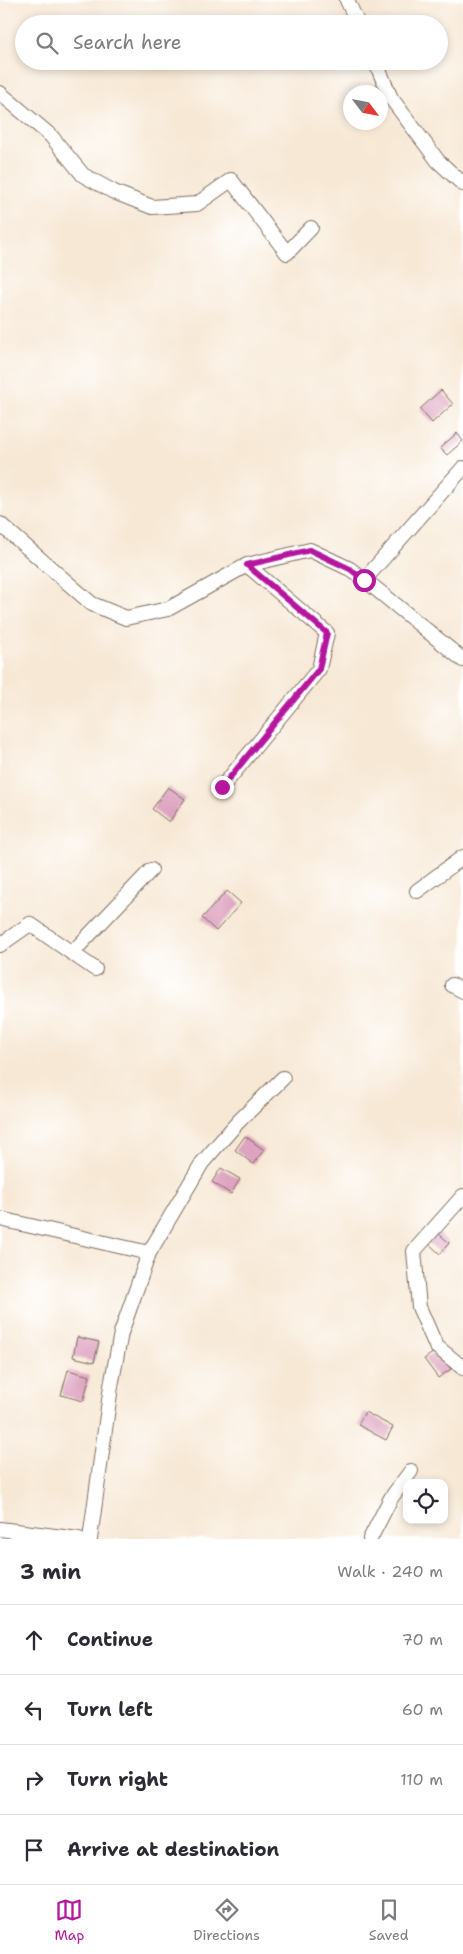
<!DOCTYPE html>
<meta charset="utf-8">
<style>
body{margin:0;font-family:"Shantell Sans",sans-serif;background:#f7f7f7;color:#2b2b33}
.controls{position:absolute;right:15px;bottom:15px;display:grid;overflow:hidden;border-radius:10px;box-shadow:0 2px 8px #0003}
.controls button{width:45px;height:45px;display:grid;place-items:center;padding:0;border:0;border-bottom:1px solid #e1e1e2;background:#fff;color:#2b2b33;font:25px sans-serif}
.compass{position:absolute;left:343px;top:85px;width:45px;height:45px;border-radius:50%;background:#fff;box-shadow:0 2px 8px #0003;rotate:122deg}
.stop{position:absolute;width:15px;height:15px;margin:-11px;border:4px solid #b5179e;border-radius:50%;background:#fff}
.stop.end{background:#b5179e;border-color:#fff;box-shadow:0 1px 5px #0008}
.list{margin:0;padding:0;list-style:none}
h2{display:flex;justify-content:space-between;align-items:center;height:65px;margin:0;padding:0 20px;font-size:21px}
h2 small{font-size:16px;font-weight:400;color:#7c7c81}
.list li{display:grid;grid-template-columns:32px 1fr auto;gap:15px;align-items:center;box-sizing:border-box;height:70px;padding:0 20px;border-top:1px solid #e1e1e2}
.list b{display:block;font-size:19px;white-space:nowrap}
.list em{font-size:16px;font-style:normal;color:#7c7c81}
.icon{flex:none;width:28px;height:28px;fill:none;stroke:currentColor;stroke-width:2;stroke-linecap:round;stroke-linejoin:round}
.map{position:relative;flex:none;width:463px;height:1539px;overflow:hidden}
.search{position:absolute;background:#fff;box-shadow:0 2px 8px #0003;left:15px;right:15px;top:15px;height:55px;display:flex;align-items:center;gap:12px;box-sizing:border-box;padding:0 18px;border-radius:28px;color:#7c7c81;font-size:19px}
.sheet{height:345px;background:#fff}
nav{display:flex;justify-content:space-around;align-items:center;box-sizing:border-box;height:70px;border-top:1px solid #e1e1e2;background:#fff;font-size:14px;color:#7c7c81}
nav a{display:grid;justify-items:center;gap:2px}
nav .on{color:#b5179e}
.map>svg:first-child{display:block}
.building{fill:#dda3c0}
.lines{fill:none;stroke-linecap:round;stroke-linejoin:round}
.minor-casing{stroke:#7d6c5e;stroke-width:16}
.minor{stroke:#fff;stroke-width:14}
.route{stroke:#b5179e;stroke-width:6}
</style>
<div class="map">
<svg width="463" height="1539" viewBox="0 0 463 1539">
<rect width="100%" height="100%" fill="#fff"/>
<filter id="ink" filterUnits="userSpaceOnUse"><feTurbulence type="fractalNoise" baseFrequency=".02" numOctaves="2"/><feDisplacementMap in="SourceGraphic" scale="10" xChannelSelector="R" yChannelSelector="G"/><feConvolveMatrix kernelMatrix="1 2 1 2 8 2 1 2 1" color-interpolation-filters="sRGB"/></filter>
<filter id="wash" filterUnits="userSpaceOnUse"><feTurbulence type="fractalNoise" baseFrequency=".0096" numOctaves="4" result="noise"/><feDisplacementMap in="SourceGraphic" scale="20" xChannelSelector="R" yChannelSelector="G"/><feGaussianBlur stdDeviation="1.12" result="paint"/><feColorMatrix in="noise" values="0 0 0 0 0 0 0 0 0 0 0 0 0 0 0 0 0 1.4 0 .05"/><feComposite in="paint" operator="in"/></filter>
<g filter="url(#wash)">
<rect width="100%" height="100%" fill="#f7e8d5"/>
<g id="blocks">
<path class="building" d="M441 390 453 404 432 423 420 409Z
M457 433 463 441 447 455 440 448Z
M168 787 185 799 169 822 152 809Z
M227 891 241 903 216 931 202 918Z
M245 1136 264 1150 253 1164 235 1150Z
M221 1168 240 1179 231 1194 212 1182Z
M435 1230 449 1243 440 1254 426 1241Z
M77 1337 99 1342 94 1362 73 1357Z
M437 1350 451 1369 438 1378 424 1359Z
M68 1370 90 1376 83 1401 61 1395Z
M365 1412 393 1427 386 1440 358 1425Z"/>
</g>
</g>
<g filter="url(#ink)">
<use href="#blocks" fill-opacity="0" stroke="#7d6c5e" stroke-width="1"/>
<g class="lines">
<defs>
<path id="minor" d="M347 0 358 24
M375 61 391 98 438 161 463 184
M0 93 51 136 83 175 114 192 152 207 197 204 231 180 287 253 311 228
M0 524 92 604 126 618 168 609 247 565 310 550 350 569 375 588 463 660
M364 580 463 468
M222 787 319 669 327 633 247 565
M417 891 463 857
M0 945 30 924 95 969
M72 953 151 870
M452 985 463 991
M463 1196 414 1251 419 1307 436 1346 463 1368
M0 1219 149 1253
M0 1529 79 1539
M90 1539 111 1386 121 1333 149 1253 202 1163 238 1122 283 1078
M370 1539 391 1498 411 1471"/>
</defs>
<use href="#minor" class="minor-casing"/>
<use href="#minor" class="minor"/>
</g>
</g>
<g class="lines" filter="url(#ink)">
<path class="route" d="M222 787 319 669 327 633 247 565 310 550 350 569 364 580"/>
</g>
</svg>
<div class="controls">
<button><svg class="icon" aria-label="locate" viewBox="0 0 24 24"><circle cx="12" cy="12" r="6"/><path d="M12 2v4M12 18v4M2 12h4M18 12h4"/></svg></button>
</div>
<svg class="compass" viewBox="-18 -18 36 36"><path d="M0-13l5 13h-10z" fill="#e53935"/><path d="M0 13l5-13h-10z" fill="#7c7c81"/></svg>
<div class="stop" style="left:364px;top:580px"></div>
<div class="stop end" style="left:222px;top:787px"></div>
<div class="search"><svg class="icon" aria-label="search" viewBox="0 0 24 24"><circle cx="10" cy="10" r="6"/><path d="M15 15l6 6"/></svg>Search here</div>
</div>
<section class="sheet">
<h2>3 min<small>Walk · 240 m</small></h2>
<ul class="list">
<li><svg class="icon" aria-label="ahead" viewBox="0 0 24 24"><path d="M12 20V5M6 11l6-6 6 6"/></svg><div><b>Continue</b></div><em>70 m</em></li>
<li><svg class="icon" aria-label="left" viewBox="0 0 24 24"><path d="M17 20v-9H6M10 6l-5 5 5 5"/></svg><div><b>Turn left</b></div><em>60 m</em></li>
<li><svg class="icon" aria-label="right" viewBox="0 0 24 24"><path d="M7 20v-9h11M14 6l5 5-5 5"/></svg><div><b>Turn right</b></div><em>110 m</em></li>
<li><svg class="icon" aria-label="arrive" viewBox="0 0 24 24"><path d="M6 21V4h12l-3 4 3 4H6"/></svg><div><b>Arrive at destination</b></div></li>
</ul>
</section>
<nav>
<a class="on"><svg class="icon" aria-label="map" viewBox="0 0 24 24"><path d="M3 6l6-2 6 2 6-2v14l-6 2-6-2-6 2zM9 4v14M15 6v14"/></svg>Map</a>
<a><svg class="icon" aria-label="directions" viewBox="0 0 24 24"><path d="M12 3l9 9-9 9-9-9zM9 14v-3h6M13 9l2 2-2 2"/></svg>Directions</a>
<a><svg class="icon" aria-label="saved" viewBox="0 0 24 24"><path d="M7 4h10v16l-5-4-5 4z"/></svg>Saved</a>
</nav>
